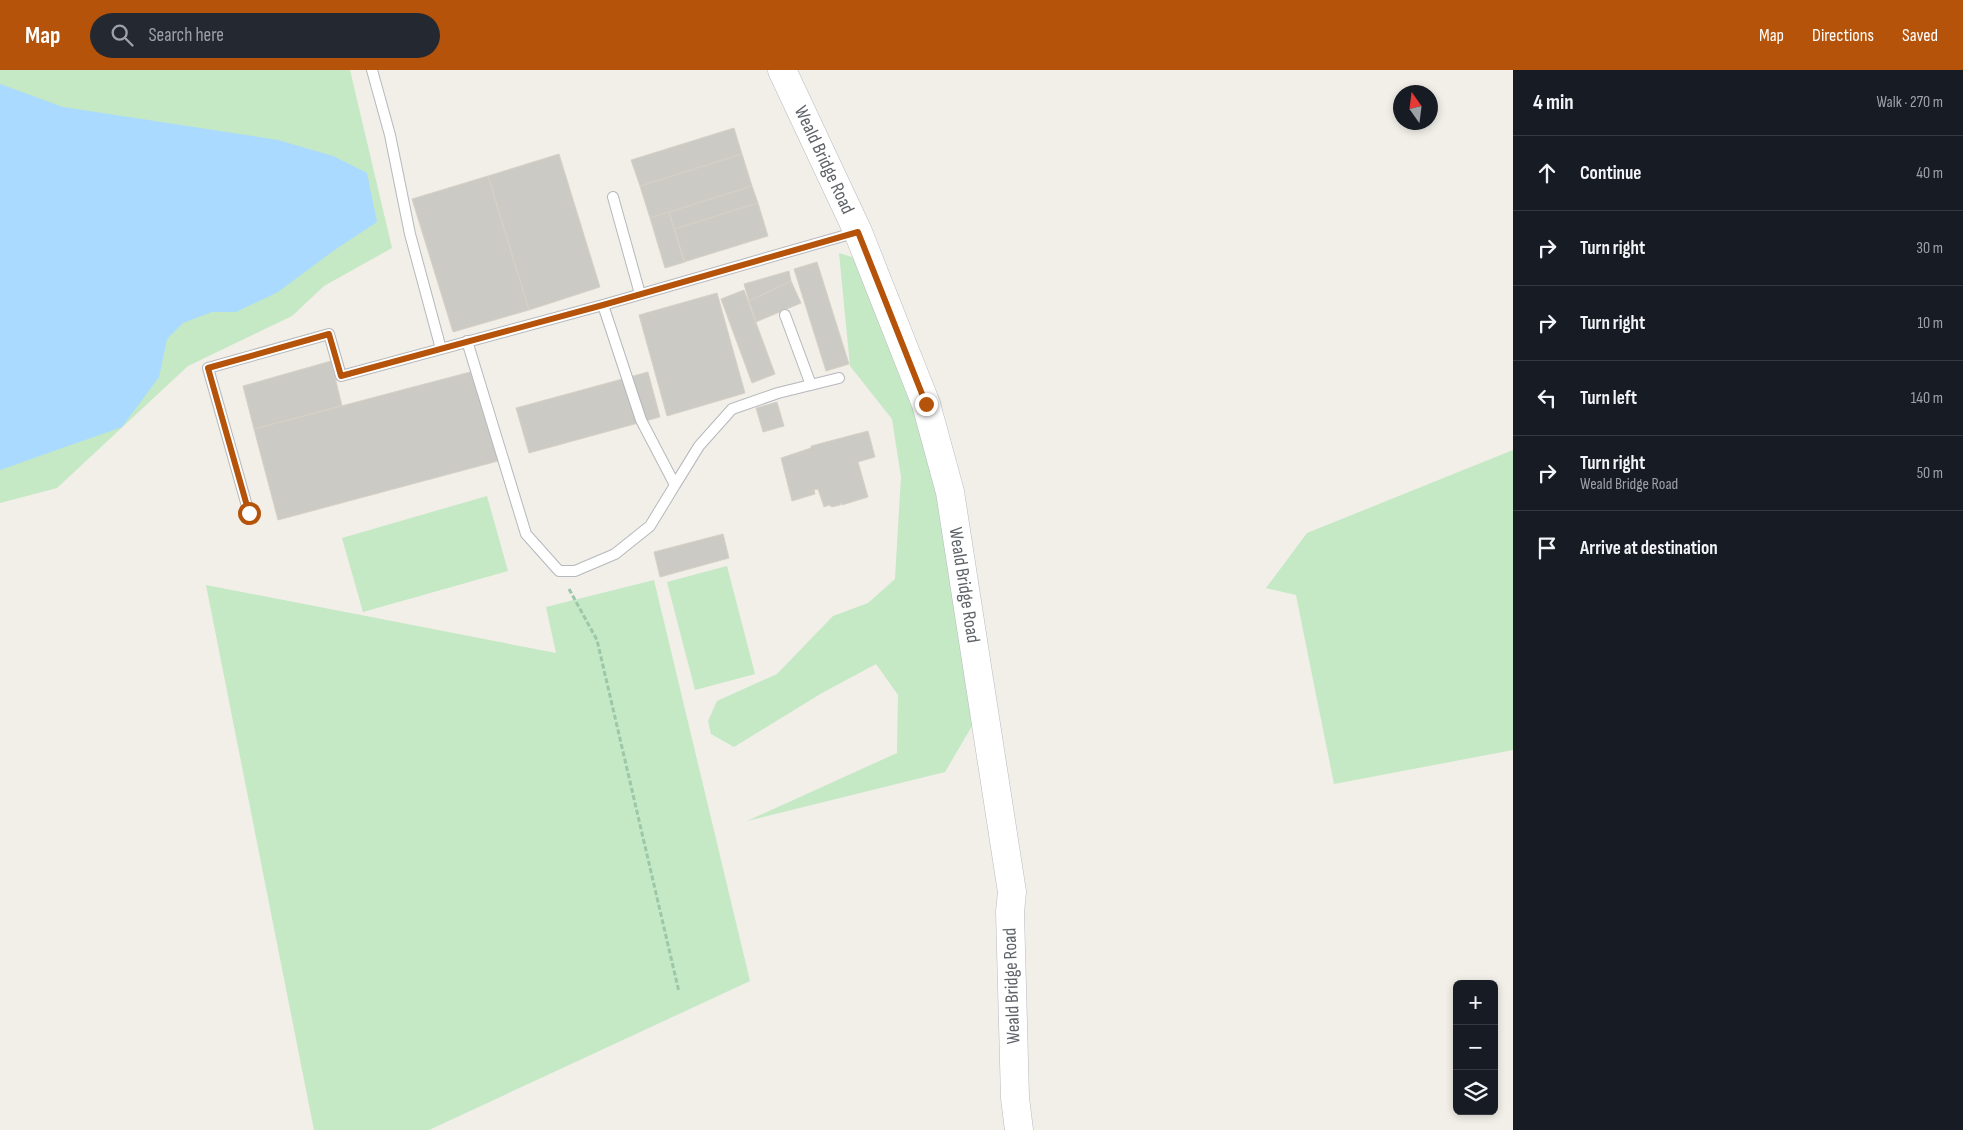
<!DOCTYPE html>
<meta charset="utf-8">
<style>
body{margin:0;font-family:"Sofia Sans Condensed",sans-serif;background:#242831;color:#f1f3f6}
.controls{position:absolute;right:15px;bottom:15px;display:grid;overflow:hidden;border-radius:8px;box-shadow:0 2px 8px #0003}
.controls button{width:45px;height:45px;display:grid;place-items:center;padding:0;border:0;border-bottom:1px solid #363941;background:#171b24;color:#f1f3f6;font:25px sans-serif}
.compass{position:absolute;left:1393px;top:15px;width:45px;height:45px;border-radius:50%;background:#171b24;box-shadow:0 2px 8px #0003;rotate:346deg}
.stop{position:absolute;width:15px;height:15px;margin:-11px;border:4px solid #b45309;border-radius:50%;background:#fff}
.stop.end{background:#b45309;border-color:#fff;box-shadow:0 1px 5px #0008}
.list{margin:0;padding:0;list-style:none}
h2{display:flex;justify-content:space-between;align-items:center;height:65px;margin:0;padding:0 20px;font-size:21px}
h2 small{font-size:16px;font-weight:400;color:#9ea1a6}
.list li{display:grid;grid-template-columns:32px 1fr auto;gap:15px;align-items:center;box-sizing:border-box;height:75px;padding:0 20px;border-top:1px solid #363941}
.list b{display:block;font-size:19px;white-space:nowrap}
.list p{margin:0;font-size:16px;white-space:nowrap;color:#9ea1a6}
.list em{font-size:16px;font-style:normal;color:#9ea1a6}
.icon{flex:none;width:28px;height:28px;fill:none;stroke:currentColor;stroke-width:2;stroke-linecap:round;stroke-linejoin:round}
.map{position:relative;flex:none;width:1513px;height:1060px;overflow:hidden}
header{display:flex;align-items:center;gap:30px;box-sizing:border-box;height:70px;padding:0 25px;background:#b45309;color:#fff}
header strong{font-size:24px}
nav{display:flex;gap:28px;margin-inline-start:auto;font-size:18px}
.search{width:350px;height:45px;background:#242831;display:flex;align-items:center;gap:12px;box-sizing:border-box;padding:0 18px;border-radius:28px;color:#9ea1a6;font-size:19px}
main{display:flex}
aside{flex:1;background:#171b24}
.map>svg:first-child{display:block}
.green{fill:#c5e8c5}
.water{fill:#aadaff}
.building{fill:#cccac5;stroke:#d6d1c6}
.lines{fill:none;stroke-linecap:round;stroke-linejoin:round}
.lane-casing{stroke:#b5b8bc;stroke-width:12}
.secondary-casing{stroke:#b6babf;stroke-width:29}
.path{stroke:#9cc7a9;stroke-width:3;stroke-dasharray:5 2.5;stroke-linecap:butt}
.lane{stroke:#fff;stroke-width:10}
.secondary{stroke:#fff;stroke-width:28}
.route{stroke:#b45309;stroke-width:6}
.labels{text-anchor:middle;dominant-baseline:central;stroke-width:4.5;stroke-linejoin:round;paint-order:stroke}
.street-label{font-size:19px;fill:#5f6368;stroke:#fff}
</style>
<header>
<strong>Map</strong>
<div class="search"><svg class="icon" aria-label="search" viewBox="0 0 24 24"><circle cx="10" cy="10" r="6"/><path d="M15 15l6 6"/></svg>Search here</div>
<nav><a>Map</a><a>Directions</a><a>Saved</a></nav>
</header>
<main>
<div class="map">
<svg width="1513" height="1060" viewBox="0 0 1513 1060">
<rect width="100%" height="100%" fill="#f1efe8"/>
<path class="green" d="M0 0H350L392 178 324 216 292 246 188 296 57 418 0 433Z
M839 183 861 190 908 302 950 458 979 644 945 702 747 751 897 683 898 625 876 594 822 623 734 677 711 664 708 651 717 631 777 604 833 546 868 533 895 509 901 407 892 349 850 296Z
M1513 380V680L1334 714 1296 525 1266 518 1307 463Z
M487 426 508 501 363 542 342 468Z
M727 496 755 604 695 620 667 512Z
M654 510 750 911 429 1060H314L206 515 556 583 546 537Z"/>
<path class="water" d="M0 14 63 37 278 70 333 86 367 103 377 152 336 179 278 222 236 242H212L183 253 167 269 159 307 122 357 0 400Z"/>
<path class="building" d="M734 58 742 84 640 116 631 90Z
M559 84 600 217 529 240 488 106Z
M742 84 752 116 650 148 640 116Z
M488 106 529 240 453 262 412 129Z
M752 116 758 133 674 159 669 142Z
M758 133 768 166 684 192 674 159Z
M669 142 685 192 665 198 650 148Z
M817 192 849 294 826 301 794 199Z
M789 201 791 211 749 231 744 214Z
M791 211 801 233 756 252 749 231Z
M744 220 775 304 752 313 721 229Z
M717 223 745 323 667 346 639 245Z
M331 291 342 336 254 359 243 316Z
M474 301 498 391 278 450 254 359Z
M648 302 660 347 529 383 516 338Z
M777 332 784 356 763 362 756 338Z
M868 361 875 387 858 392 868 427 842 435 841 433 840 435 832 437 829 435 824 437 818 419 814 420 815 424 792 431 781 388 811 378V376Z
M723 464 729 488 660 507 654 482Z"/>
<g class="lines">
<defs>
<path id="lane" d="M372 0 390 65 410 164 441 279
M613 127 640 224
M785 245 811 315
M467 271 526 464 559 501H575L615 484 650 456 675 415 641 350 603 235
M675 415 699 376 732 339 778 323 839 308
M249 443 208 298 329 264 341 306 603 235 857 162"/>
<path id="secondary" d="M782 0 858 162 926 334 950 422 1012 822 1010 842 1015 1028 1019 1060"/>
</defs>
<use href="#lane" class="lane-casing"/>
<use href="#secondary" class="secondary-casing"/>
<path class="path" d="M569 519 597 570 679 922"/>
<use href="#lane" class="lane"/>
<use href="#secondary" class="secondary"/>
</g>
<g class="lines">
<path class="route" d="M249 443 208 298 329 264 341 306 603 235 858 162 926 334"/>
</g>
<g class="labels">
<g class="street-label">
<text transform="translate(824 90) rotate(65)">Weald Bridge Road</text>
<text transform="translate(964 515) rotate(81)">Weald Bridge Road</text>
<text transform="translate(1012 916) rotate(-92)">Weald Bridge Road</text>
</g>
</g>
</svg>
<div class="controls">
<button>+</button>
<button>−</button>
<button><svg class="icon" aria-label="layers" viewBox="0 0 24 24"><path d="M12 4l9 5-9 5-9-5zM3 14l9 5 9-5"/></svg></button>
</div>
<svg class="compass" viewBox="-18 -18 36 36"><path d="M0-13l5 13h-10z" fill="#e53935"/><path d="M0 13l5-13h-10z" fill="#9ea1a6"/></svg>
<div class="stop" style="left:249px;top:443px"></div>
<div class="stop end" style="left:926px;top:334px"></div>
</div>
<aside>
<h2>4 min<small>Walk · 270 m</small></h2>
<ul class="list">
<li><svg class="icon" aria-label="ahead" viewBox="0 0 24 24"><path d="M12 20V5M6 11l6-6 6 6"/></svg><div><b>Continue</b></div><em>40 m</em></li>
<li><svg class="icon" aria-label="right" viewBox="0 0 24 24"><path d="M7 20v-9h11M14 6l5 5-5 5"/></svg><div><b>Turn right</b></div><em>30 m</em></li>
<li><svg class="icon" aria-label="right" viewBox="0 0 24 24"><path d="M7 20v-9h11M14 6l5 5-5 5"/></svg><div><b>Turn right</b></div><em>10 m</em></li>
<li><svg class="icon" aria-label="left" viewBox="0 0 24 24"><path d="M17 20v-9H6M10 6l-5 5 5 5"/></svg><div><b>Turn left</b></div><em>140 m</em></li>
<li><svg class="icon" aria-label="right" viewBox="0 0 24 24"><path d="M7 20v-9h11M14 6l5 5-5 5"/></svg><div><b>Turn right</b><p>Weald Bridge Road</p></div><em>50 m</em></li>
<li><svg class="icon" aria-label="arrive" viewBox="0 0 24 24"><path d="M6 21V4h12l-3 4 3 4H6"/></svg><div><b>Arrive at destination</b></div></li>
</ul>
</aside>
</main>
